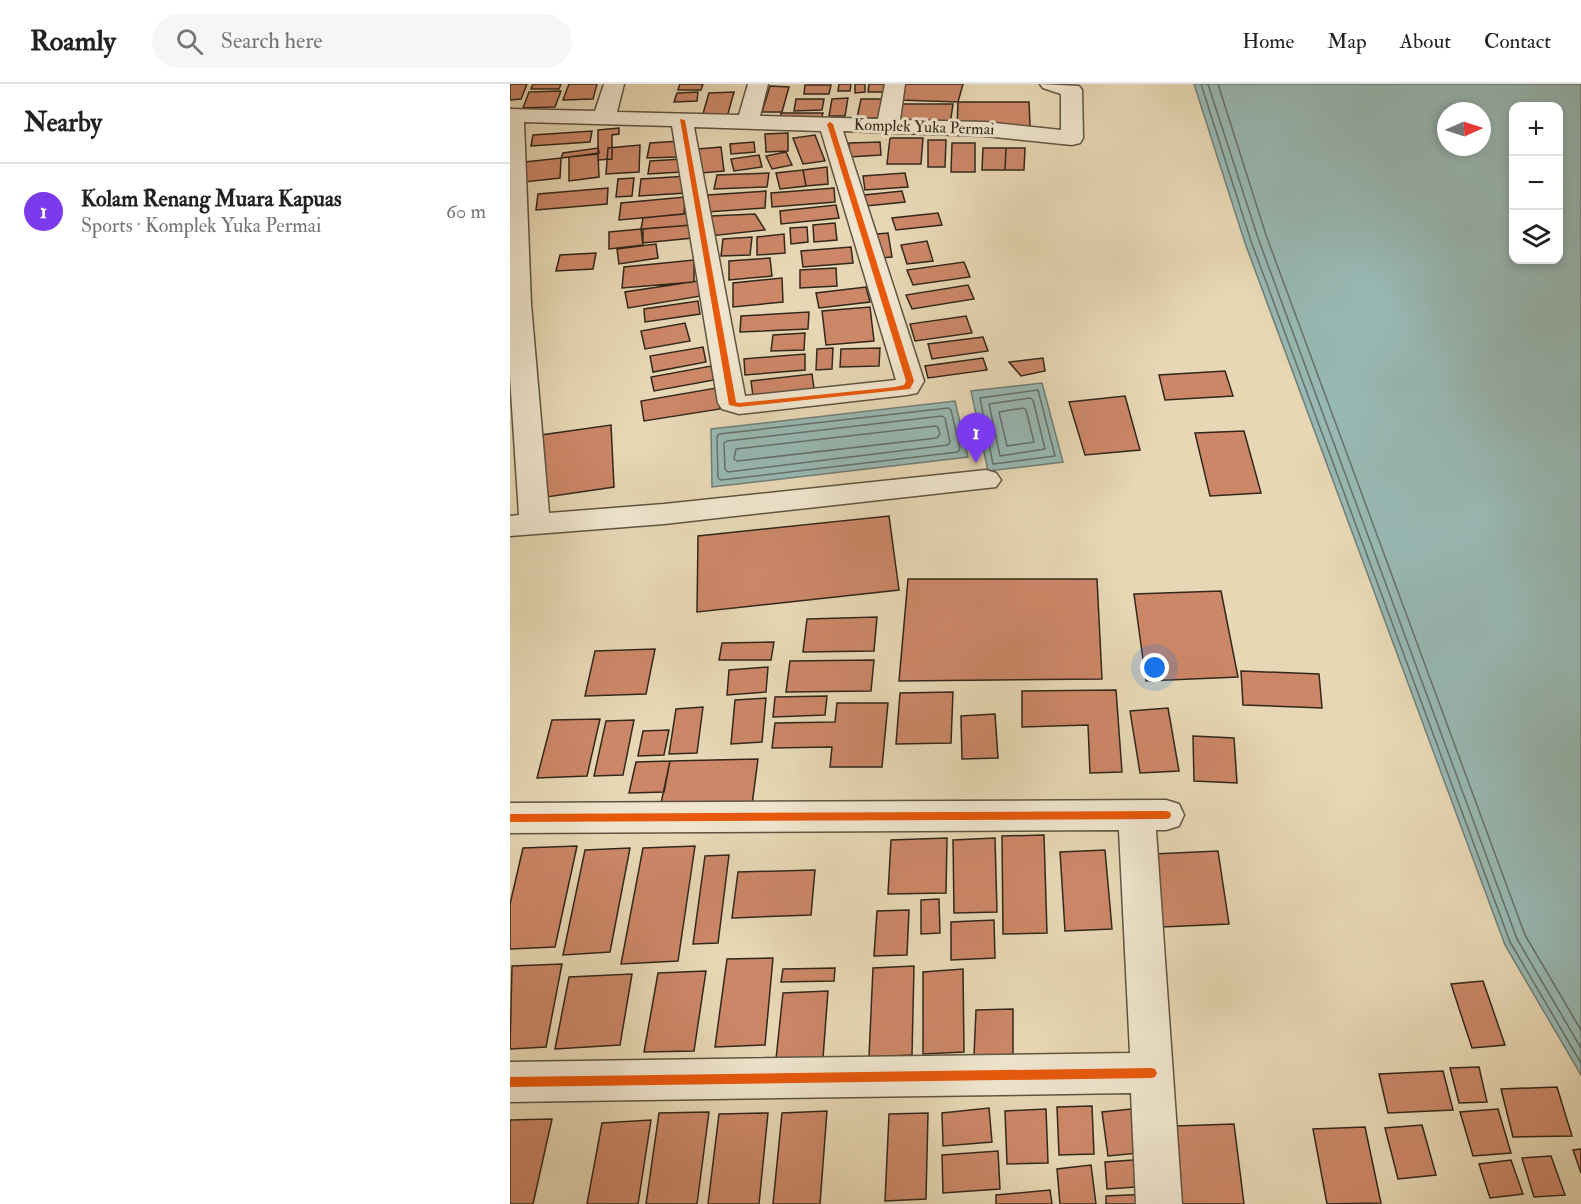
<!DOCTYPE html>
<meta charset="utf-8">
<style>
body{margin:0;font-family:"IM FELL Double Pica",serif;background:#f6f6f6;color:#202124}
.controls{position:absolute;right:18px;top:18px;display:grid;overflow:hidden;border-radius:12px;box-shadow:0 3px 9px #0003}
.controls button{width:54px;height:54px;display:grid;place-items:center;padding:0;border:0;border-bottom:2px solid #e0e0e0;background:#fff;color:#202124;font:30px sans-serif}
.compass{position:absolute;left:927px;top:18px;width:54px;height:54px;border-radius:50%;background:#fff;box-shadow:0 3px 9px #0003;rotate:87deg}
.you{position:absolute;left:645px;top:584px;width:21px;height:21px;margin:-15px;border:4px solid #fff;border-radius:50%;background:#1a73e8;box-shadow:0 0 0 9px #1a73e833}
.badge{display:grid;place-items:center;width:39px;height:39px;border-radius:50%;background:#7c3aed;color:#fff;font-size:20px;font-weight:700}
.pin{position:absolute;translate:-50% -50px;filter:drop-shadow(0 2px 3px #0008)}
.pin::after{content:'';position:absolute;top:32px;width:21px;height:18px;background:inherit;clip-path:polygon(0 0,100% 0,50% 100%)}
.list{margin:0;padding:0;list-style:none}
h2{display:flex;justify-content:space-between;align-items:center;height:78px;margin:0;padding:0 24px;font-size:26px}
h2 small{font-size:20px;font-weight:400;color:#757577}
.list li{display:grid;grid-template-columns:39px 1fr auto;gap:18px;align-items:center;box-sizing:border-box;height:96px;padding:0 24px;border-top:2px solid #e0e0e0}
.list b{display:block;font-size:22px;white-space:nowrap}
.list p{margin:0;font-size:20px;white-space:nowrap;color:#757577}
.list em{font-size:20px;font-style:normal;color:#757577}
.icon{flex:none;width:33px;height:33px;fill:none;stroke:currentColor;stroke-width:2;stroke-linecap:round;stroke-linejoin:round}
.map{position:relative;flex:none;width:1071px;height:1120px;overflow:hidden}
header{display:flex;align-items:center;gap:36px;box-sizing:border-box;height:84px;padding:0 30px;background:#fff;border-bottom:2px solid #e0e0e0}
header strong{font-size:28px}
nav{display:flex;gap:33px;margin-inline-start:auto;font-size:21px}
.search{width:420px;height:54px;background:#f6f6f6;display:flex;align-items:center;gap:15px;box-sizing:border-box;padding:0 21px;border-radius:33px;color:#757577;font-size:22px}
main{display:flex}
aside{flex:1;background:#fff}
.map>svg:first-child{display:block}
.water{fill:#98b8b3;stroke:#6f7e76;stroke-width:1.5;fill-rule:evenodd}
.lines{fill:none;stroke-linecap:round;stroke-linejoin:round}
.shore{stroke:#657067;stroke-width:1.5}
.building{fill:#cc8768;stroke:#32281b;stroke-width:1.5}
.minor-casing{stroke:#5f5441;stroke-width:3}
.minor{fill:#efe5ce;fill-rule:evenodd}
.cycleway-casing{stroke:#efe5ce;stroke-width:4}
.cycleway{fill:#e8590c;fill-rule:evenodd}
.labels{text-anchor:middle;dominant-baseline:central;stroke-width:6;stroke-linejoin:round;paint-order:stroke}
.far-street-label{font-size:16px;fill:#32281b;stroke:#efe5ce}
</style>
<header>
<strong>Roamly</strong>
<div class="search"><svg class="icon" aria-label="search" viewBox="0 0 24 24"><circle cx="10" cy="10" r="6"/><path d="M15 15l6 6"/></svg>Search here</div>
<nav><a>Home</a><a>Map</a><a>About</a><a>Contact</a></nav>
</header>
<main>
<aside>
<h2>Nearby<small></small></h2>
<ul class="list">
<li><span class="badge">1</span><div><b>Kolam Renang Muara Kapuas</b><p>Sports · Komplek Yuka Permai</p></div><em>60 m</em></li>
</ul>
</aside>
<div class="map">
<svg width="1071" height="1120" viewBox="0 0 1071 1120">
<rect width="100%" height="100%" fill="#e7d7b4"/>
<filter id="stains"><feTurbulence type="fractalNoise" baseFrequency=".00333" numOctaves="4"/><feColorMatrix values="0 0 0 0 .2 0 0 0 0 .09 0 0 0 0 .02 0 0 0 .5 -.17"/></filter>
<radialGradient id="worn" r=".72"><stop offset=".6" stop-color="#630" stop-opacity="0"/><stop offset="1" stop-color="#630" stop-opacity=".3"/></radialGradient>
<path class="water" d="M684 0H1071V991L995 861 735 159ZM1048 22V176H1004V22ZM936 27H972V63H936Z
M532 299 553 378 478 387 461 307Z
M445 317 458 373 202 403 201 345Z"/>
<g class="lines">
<path class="shore" d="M691 0 741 157 1000 858 1071 979
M698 0 748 154 1007 855 1071 964
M708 0 756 151 1015 851 1071 946
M528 306 545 372 483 380 470 314Z
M520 314 523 316 535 365 490 372 479 320Z
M438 324 441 326 450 364 448 368 211 396 208 394 207 353 209 350Z
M513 324 516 326 524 358 497 362 489 328Z
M432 332 435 334 440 358 438 361 218 388 215 385 214 359 217 357Z
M425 342 428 343 430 350 427 354 227 377 224 375 226 365Z"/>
</g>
<path class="building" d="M0 0H17L11 15 0 16Z
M23 0H51L49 5H21Z
M59 0H87L83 15 53 16Z
M170 0H193L191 6H168Z
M329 0H341L340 7H328Z
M345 0H355V8L345 9Z
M359 0H376L375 8H358Z
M395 0H453L448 18 390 16Z
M295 1H321L319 10H294Z
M260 2 279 3 272 28H252Z
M51 7 45 23 13 24 19 8Z
M188 8 187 17 164 18 167 9Z
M224 8 217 33H192L199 9Z
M338 14 335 32H319L322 15Z
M286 15H314L312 26 284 27Z
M351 15H376L373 34H347Z
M448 18H519L520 42 447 43Z
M388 20H443L440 41H385Z
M271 29H313L311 37H269Z
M109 44V50L102 51V75L88 76V46Z
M82 47 80 58 21 62 23 51Z
M278 49V67L256 68 255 50Z
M305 51 315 77 293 80 283 54Z
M380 54H413L411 80H377Z
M418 56H436L435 83H418Z
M170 57 168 73 137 74 140 59Z
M244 58 245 68 221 70 220 60Z
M370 58 371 71 339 73V59Z
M442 59H465V88H441Z
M130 61 129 88 96 90 98 64Z
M211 63 214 87 191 89 188 65Z
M88 64 89 69 51 74 53 69Z
M473 64H496L495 86H472Z
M496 64H515L514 86H495Z
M276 68 282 81 262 85 256 72Z
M88 70 89 93 59 97V73Z
M249 71 252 83 224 87 221 75Z
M51 74 50 94 14 98 15 78Z
M172 75 171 88 138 90 140 77Z
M317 83 318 100 296 102 293 86Z
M293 86 296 102 270 105 266 89Z
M259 89 257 103 204 105 207 91Z
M395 89 398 103 355 106 353 92Z
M178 92 176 109 129 112 131 95Z
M124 94 122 112 106 113 108 95Z
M98 104 97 120 26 126 28 110Z
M324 104 325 118 262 123 261 109Z
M256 107 255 124 197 128 198 111Z
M392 107 395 118 356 122 354 111Z
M175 113 174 130 109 136 111 119Z
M326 121 329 134 271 140 270 127Z
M181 129 182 141 131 145 133 134Z
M428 129 432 141 386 146 382 134Z
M245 130 255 146 200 152 201 132Z
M325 139 327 156 304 158 303 141Z
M182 141 183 154 133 159V145Z
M297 143 298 158 281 160 280 144Z
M131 145 133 161 99 165V148Z
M378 149 382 173 371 174 367 150Z
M274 150 275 169 247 171V153Z
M242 153 240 171 211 172 213 155Z
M417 157 423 177 397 180 391 161Z
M146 160 148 174 109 180 107 165Z
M341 163 343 179 293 183 291 167Z
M86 169 83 185 46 187 50 171Z
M260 174 262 192 219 196V177Z
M184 176V198L112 204 114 183Z
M454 178 460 193 403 201 397 186Z
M326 184 327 202 290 204V186Z
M272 194 273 218 223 223V199Z
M188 197 191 212 118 224 115 208Z
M458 201 464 215 402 225 396 211Z
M356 203 360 218 309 224 306 209Z
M188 217 190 230 135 238 134 225Z
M360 223 364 257 316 261 312 227Z
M299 228 298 245 230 248 231 232Z
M456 232 462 249 405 257 400 240Z
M175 239 180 257 135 265 131 247Z
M295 249 294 266 261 267 263 251Z
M473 253 478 267 422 275 418 260Z
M193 263 196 278 143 288 140 272Z
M323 264 322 285 306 286 307 265Z
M370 264 369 282 330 283 331 265Z
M295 270V286L235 291 234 275Z
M473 274 477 286 418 294 415 282Z
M533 274 535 287 511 292 499 278Z
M201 282 204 296 144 307 141 293Z
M715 287 723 312 655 316 649 291Z
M302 290 304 305 243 312 241 297Z
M206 304 210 325 134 337 131 317Z
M615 312 630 366 575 371 559 318Z
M101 341 104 403 30 414 31 351Z
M734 347 751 409 700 412 685 349Z
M379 432 389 506 187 528 188 452Z
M398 495H587L592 595 389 597Z
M711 507 728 593 636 597 624 510Z
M367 533 364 567 293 568 297 535Z
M264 558 261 576H209L212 559Z
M145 565 136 610 75 612 85 567Z
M364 576 361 607 276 608 280 577Z
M258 583 256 608 217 611 219 586Z
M731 587 809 590 812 624 733 621Z
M606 606 612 688 580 689 578 641 512 643V607Z
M443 608 441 659 386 660 390 609Z
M317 612 315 631 263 633 265 613Z
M256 614 252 658 221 660 225 616Z
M327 619H378L372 683H320L322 663 262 664 265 639 325 638Z
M193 623 187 669 159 670 166 625Z
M658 624 669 687 630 689 620 627Z
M485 630 488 674 452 675 451 632Z
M90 635 77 692 27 694 42 636Z
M124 636 113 691 84 692 96 637Z
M159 646 154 671 128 672 133 647Z
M683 652 724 654 727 699 684 697Z
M248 675 242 721 150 724 160 677Z
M160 677 154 708 119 709 126 678Z
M534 751 537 849 493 850 492 752Z
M437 754 436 809 378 810 381 756Z
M485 754 487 828 444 829 443 756Z
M67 762 45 863 0 865V820L13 764Z
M185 762 168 877 111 880 133 764Z
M120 764 100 868 53 871 75 766Z
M595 766 602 845 555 847 550 768Z
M708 767 719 840 652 843 644 770Z
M219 771 208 859 183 860 195 772Z
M305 786 301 831 222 834 228 788Z
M429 815 430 849 411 850V816Z
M399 826 397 871 364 872 367 827Z
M484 836 485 874 441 876V838Z
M263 874 255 961 205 963 217 875Z
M52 880 36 963 0 965 2 882Z
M404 882 402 971 359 973 363 884Z
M325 884 324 897 271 898 273 885Z
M453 885 454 968 413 970V888Z
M196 887 184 967 134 968 148 889Z
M122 890 110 961 45 965 59 893Z
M973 897 995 961 962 964 941 900Z
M318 907 313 974 266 975 273 909Z
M503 925V972H464L466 926Z
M969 983 977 1018 949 1019 940 984Z
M933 987 943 1026 878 1029 869 990Z
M1047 1003 1062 1052 1003 1053 991 1005Z
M582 1022 584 1070 549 1071 547 1023Z
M479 1024 482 1058 433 1062 432 1029Z
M631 1024 638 1068 598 1072 592 1028Z
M536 1025 538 1079 497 1080 495 1027Z
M988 1025 1001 1069 963 1072 950 1028Z
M317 1027 310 1120H263L272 1029Z
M199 1028 187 1120H136L149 1029Z
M258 1029 249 1120H198L209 1030Z
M418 1029 416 1115 375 1117 379 1030Z
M42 1035 23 1120H0V1036Z
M141 1036 128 1120H77L92 1039Z
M724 1040 734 1120H672L665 1042Z
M912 1041 926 1091 888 1095 875 1044Z
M855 1043 871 1119 817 1120 803 1045Z
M1071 1065V1089L1063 1066Z
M488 1067 490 1105 433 1109 432 1071Z
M1041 1072 1055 1111 1024 1113 1012 1074Z
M638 1075 641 1102 597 1105 595 1078Z
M1001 1076 1013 1110 980 1114 969 1080Z
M581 1081 586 1120H550L547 1085Z
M540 1106 542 1120H486V1111Z
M640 1110 641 1120H596V1112Z"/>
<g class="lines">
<defs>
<path id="minor" d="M94 0H114L107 28 229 31 238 0H258L250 32 368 35 375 0H395L390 36 475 38 551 46V10L533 4 530 0 569 2 572 6 573 54 570 59 562 61 475 52 333 47 414 297 407 309 397 311 229 330 212 325 208 319 162 42 14 38 21 220 39 429 154 420 476 386 486 389 491 396 486 403 154 440 0 452V432L9 431 0 292V25L85 27ZM184 43 311 47 386 296 235 312Z
M656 716 669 720 674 731 669 742 656 746H646L672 1120H626L621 1009 0 1018V978L620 969 609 746 0 749V719Z"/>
</defs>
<use href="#minor" class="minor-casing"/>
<use href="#minor" class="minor"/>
<defs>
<path id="cycleway" d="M170 35 175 36 226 318 229 319 385 303 394 301 396 297 317 40 320 38 323 40 404 297 400 305 229 323 219 321Z
M656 727 660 728 661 731 660 734 656 735 0 738V730Z
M641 984 645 985 647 989 645 993 641 994 0 1003V993Z"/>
</defs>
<use href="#cycleway" class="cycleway-casing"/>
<use href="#cycleway" class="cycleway"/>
</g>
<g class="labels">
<g class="far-street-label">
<text transform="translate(414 43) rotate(2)">Komplek Yuka Permai</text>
</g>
</g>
<rect width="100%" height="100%" filter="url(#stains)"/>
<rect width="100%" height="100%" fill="url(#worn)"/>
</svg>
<div class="controls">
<button>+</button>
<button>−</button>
<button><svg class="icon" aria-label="layers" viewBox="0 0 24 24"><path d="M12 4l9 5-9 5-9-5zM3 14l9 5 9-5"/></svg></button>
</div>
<svg class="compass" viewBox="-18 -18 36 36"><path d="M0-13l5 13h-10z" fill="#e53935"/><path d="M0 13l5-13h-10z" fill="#757577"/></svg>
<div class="you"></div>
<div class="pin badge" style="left:466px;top:379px">1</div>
</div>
</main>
